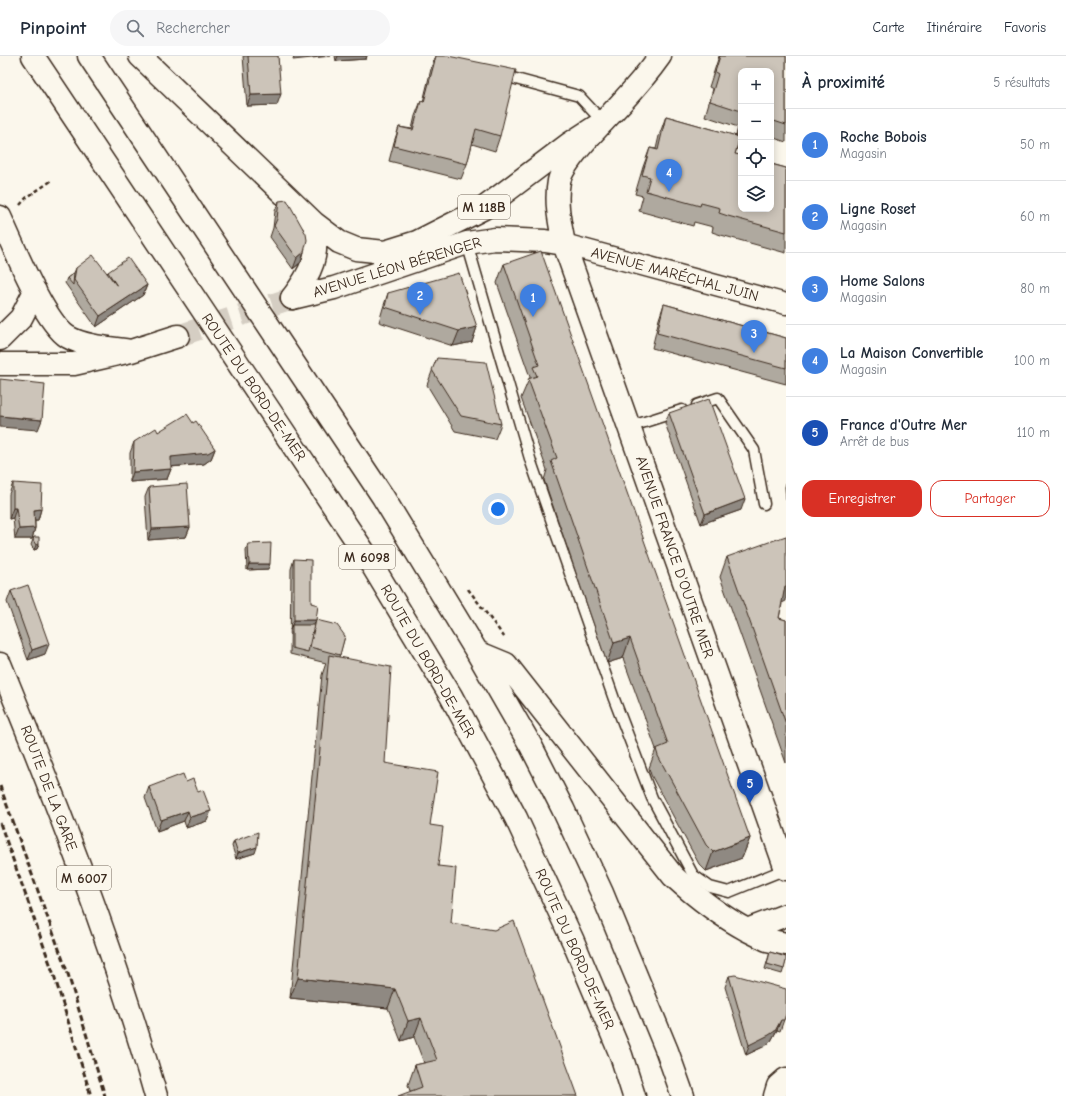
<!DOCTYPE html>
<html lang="fr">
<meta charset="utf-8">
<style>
body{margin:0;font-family:"Comic Neue",sans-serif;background:#f6f6f7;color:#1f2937}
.controls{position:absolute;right:12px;top:12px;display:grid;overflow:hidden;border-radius:8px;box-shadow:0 2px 10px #0003}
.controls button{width:36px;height:36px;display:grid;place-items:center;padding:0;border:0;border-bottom:1px solid #e0e1e3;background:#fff;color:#1f2937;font:20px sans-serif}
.you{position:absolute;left:498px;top:453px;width:14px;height:14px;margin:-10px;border:3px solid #fff;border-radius:50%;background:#1a73e8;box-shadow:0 0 0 6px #1a73e833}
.badge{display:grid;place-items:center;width:26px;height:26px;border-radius:50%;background:#d93025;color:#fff;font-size:13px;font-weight:700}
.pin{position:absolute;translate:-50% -33px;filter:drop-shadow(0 1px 2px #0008)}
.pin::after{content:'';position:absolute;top:21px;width:14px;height:12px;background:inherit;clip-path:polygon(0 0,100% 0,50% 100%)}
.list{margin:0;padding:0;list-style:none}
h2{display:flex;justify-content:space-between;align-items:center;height:52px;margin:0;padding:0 16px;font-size:17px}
h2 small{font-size:13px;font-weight:400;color:#747a83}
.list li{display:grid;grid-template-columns:26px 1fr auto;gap:12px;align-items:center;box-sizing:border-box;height:72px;padding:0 16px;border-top:1px solid #e0e1e3}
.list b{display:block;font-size:15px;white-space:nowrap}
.list p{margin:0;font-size:13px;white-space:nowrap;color:#747a83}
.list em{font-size:13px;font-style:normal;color:#747a83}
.actions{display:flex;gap:8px;padding:12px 16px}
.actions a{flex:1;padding:9px 0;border:1px solid #d93025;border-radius:12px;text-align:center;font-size:14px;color:#d93025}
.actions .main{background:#d93025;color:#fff}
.icon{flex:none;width:22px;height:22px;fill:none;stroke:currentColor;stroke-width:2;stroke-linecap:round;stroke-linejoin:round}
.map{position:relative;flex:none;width:786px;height:1040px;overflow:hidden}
header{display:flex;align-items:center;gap:24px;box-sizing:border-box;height:56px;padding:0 20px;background:#fff;border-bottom:1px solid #e0e1e3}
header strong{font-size:19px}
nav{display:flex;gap:22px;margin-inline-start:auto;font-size:14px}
.search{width:280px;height:36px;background:#f6f6f7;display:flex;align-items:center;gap:10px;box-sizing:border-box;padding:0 14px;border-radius:22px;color:#747a83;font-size:15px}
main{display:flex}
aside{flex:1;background:#fff}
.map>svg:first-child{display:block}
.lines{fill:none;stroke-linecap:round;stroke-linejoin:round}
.secondary-tunnel{stroke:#d5cec3;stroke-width:22;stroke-dasharray:22 11;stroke-linecap:butt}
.lane-casing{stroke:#3b2a1e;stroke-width:13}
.street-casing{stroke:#3b2a1e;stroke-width:23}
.secondary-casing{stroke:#3b2a1e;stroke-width:25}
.primary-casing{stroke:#3b2a1e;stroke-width:25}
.path{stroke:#3b2a1e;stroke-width:2.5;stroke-dasharray:4 3;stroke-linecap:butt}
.lane{stroke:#fbf7ec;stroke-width:10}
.street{stroke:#fbf7ec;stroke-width:20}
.secondary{stroke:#fbf7ec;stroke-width:22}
.primary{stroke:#fbf7ec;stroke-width:22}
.rail{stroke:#3b2a1e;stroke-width:3;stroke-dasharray:6 3;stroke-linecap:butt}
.wall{fill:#afa99f;stroke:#3b2a1e}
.shaded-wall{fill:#8f8982;stroke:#3b2a1e}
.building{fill:#ccc4b9;stroke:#3b2a1e}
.labels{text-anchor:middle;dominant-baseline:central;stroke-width:3;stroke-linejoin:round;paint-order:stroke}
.shield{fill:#fbf7ec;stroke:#75685c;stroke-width:1}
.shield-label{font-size:14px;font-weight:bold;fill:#3b2a1e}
.street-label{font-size:15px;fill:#3b2a1e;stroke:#fbf7ec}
</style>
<header>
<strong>Pinpoint</strong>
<div class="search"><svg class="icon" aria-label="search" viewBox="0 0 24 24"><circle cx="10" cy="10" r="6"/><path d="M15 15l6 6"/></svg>Rechercher</div>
<nav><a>Carte</a><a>Itinéraire</a><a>Favoris</a></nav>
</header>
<main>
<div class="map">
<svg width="786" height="1040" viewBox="0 0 786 1040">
<rect width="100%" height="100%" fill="#fbf7ec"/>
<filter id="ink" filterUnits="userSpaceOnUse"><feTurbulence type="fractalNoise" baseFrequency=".025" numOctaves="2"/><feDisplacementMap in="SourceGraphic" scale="8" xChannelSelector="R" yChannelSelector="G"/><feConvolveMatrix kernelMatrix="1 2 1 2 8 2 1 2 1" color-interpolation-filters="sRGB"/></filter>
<g filter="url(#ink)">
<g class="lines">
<path class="secondary-tunnel" d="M178 280 292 242"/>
<defs>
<path id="lane" d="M501 19 579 40 603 66
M467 187 531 406 614 643 652 742 693 819 710 831 729 836 786 813
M697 349 718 342 754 394 764 448
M629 371 682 354"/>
<path id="street" d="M564 188 786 248"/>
<path id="secondary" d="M660 0C648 17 635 32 621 47 605 65 564 103 559 125 555 147 560 167 564 188L786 813
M0 161C13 189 44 266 68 281 86 291 111 292 131 295
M292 242 334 232 467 187 495 183 545 185 564 188
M0 283 21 262 35 235
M0 308H74L131 295 178 280
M775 1040 778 1030 786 1023"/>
<path id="primary" d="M33 0 366 499 451 640 516 762 573 885 621 999 634 1040
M89 0 383 441 477 596 531 690 563 753 602 837 667 995 683 1040
M140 0 314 167 339 186 356 193 385 196 417 186 484 152 569 88 603 66
M292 242C312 216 319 200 314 167
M477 596 506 608 673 820C696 841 719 859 747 874L786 859
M0 608C58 750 114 893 156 1040
M747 874 767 884 786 888"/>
</defs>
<use href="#lane" class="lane-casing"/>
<use href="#street" class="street-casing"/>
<use href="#secondary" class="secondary-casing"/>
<use href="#primary" class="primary-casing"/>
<path class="path" d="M20 149 26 142 51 125
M468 533 505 582"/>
<use href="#lane" class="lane"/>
<use href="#street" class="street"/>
<use href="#secondary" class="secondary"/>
<use href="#primary" class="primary"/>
<path class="rail" d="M0 730 68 918 105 1040
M0 767 54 919 91 1040"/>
</g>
<path class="wall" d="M243 0H278L277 49 247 50Z
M335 0H367L366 3 336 5Z
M435 0 500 80 495 95 472 88 467 108 461 123 389 105 394 86 399 71 412 73 415 60 421 45 423 46 431 13Z
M719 0H786V86L771 81V15H741V94L737 92 735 98 786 112V197L721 179 712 176 713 171 694 166 693 170 639 155 643 140 635 138 643 111 650 92 656 93 659 80 666 60 736 80 738 71 705 60 713 33 709 31Z
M279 145 304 196 301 206 293 213 270 181 273 172 275 155Z
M504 208 750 782 742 802 706 815 699 808 651 719 649 712 656 693 623 602 607 607 544 424 547 414 521 342 530 321 497 227Z
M76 212 107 217 108 216 147 229 143 239 96 271 65 227 67 222 74 217Z
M388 237 477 271 472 286 453 290 379 266 383 252Z
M664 248 786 282V328L652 292 659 263Z
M437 302 501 368 495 383 455 375 427 329Z
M669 357 741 454 701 468 665 367Z
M193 367 215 393 211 403 204 408 171 411V413L167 423 130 426V397L134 386 158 376Z
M13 427 41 453 38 464H35V472L32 483H15L13 462 9 463V438Z
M786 427V444L785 431Z
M149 431 190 471 186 481 148 484 145 441Z
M34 481 39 488 37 493 34 494 31 489Z
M248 488 268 513 247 514 246 494Z
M727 501 782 548 779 562 786 564V707L720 521Z
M294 503 311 547 316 564 345 580 339 601 385 707 430 769 438 810 451 867 578 1040 410 1035 408 1029 415 1009 424 1007 414 981 401 985 388 952 290 942 322 619 326 607 290 598 291 513Z
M11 535 45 598 28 604 7 546Z
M149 731 207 765 186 772 184 765 157 775 145 742Z
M234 785 255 797 236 803 232 790Z
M770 896 786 905 782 918 765 913Z
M729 920 786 958 780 975 777 974 771 985 765 990 746 999 725 931Z"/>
<path class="shaded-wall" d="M294 0H331L293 4Z
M338 0H367L366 3 336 5Z
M281 38 277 49 247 50 251 39Z
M304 196 301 206 293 213 297 202Z
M147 229 143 239 96 271 100 260Z
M477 271 472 286 453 290 459 275Z
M0 360 42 364 38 374 0 371Z
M215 393 211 403 204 408 168 411 171 401Z
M171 413 167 423 130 426 133 416Z
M745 443 741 454 701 468 705 458Z
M13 452H16L13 462 9 463Z
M41 453 38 464H31L34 454Z
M190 471 186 481 148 484 152 473Z
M35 472 32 483H15L19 473Z
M39 488 37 493 34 494 36 489Z
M249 508H270L268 513 247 514Z
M785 530H786V545L778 549Z
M294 564H316L312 574 292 569 290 574Z
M630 582 623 602 607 607 614 587Z
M49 588 45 598 28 604 32 594Z
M188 755 184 765 157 775 161 764Z
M211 755 207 765 186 772 190 761Z
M750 782 742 802 706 815 713 796Z
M257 791 255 797 236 803 238 797Z
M298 922 395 933 388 952 290 942Z
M421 962 414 981 401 985 408 965Z
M781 964 777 974 771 985 765 990 746 999 749 989Z"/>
<path class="building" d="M248 0H278L281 38 251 39Z
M436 0H448L516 14 500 80 476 73 467 108 394 90 399 71 413 74 421 45 424 46Z
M720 0H786V69L771 64V15H741V55L710 45 718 18 715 16Z
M666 60 740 81 735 98 741 99V153H771V108L786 112V176L728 160 719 157 720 152 701 147 700 150 646 135 650 121 642 119 650 92 658 94Z
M740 68H741V88L738 87 740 81 736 80Z
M287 144 306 178 307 184 304 196 297 202 274 170 277 163 279 145Z
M541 195 750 782 713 796 706 789 658 700 656 693 668 688 630 582 614 587 551 405 557 402 528 323 537 320 533 311 539 309 504 208Z
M93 199 117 230 108 216 128 202 147 229 100 260 74 224 76 212Z
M74 217 73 229 67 222Z
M459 217 477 271 459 275 385 251 388 237Z
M664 248 786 282V312L657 277Z
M437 302 486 306 501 368 461 360 432 314Z
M0 323 45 328 42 364 0 360Z
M709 343 745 443 705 458 669 357Z
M187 358 193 367 196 365 215 393 208 397 171 401V413L133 416 134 386 156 372 158 376Z
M13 427 42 429 41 453 34 454 35 472 19 473 16 452H13Z
M187 428 190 471 152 473 149 431Z
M786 480V530H785L779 562 786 564V668L727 501Z
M34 481H39V488L36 489 33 484Z
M271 487 270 508H249L248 488Z
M294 503 311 504V547L318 549 316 564 337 569 345 580 340 599 310 591 316 564H294Z
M28 529 49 588 32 594 11 535Z
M292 569H314L308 596 292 592Z
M329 599 391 611 385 707 438 716 430 769 443 771 438 810 456 812 451 867 494 874 514 865 578 1040H398L422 1031 415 1009 437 1004 421 962 408 965 395 933 298 922Z
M183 718 186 726 193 723 198 736 203 734 211 755 190 761 188 755 161 764 149 731Z
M258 776 257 791 238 797 234 785Z
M770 896 786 901V905L784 913 767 908Z
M735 919 786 933V958L784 964H781L775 975 769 979 749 989 729 920Z"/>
</g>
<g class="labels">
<g class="shield">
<rect x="458" y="139" width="52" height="24" rx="3"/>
<rect x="339" y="489" width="56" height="24" rx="3"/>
<rect x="57" y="810" width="54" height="24" rx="3"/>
</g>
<g class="shield-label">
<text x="484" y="151">M 118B</text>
<text x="367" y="501">M 6098</text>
<text x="84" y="822">M 6007</text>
</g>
<g class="street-label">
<text transform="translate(397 211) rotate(-17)">AVENUE LÉON BÉRENGER</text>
<text transform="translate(675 218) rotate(15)">AVENUE MARÉCHAL JUIN</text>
<text transform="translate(254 331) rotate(56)">ROUTE DU BORD-DE-MER</text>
<text transform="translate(675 501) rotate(71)">AVENUE FRANCE D'OUTRE MER</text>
<text transform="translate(428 605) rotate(60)">ROUTE DU BORD-DE-MER</text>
<text transform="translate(49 732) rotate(69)">ROUTE DE LA GARE</text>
<text transform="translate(575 893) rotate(66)">ROUTE DU BORD-DE-MER</text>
</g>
</g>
</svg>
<div class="controls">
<button>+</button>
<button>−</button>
<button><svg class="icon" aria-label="locate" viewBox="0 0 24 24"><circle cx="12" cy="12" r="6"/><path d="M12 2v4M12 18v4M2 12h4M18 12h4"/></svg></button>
<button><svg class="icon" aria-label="layers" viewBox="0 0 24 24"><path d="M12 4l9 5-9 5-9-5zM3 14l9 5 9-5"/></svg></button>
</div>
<div class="you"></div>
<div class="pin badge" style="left:533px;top:261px;background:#3f7fe0">1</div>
<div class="pin badge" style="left:420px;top:259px;background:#3f7fe0">2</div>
<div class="pin badge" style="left:754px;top:297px;background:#3f7fe0">3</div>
<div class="pin badge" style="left:669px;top:136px;background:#3f7fe0">4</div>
<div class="pin badge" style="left:750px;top:747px;background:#1a4fb4">5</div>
</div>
<aside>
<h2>À proximité<small>5 résultats</small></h2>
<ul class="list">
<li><span class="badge" style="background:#3f7fe0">1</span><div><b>Roche Bobois</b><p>Magasin</p></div><em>50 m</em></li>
<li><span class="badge" style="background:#3f7fe0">2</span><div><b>Ligne Roset</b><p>Magasin</p></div><em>60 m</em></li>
<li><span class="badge" style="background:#3f7fe0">3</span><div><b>Home Salons</b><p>Magasin</p></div><em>80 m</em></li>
<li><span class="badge" style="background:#3f7fe0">4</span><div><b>La Maison Convertible</b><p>Magasin</p></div><em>100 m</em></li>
<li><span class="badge" style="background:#1a4fb4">5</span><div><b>France d'Outre Mer</b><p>Arrêt de bus</p></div><em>110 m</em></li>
</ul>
<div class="actions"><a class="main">Enregistrer</a><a>Partager</a></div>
</aside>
</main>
